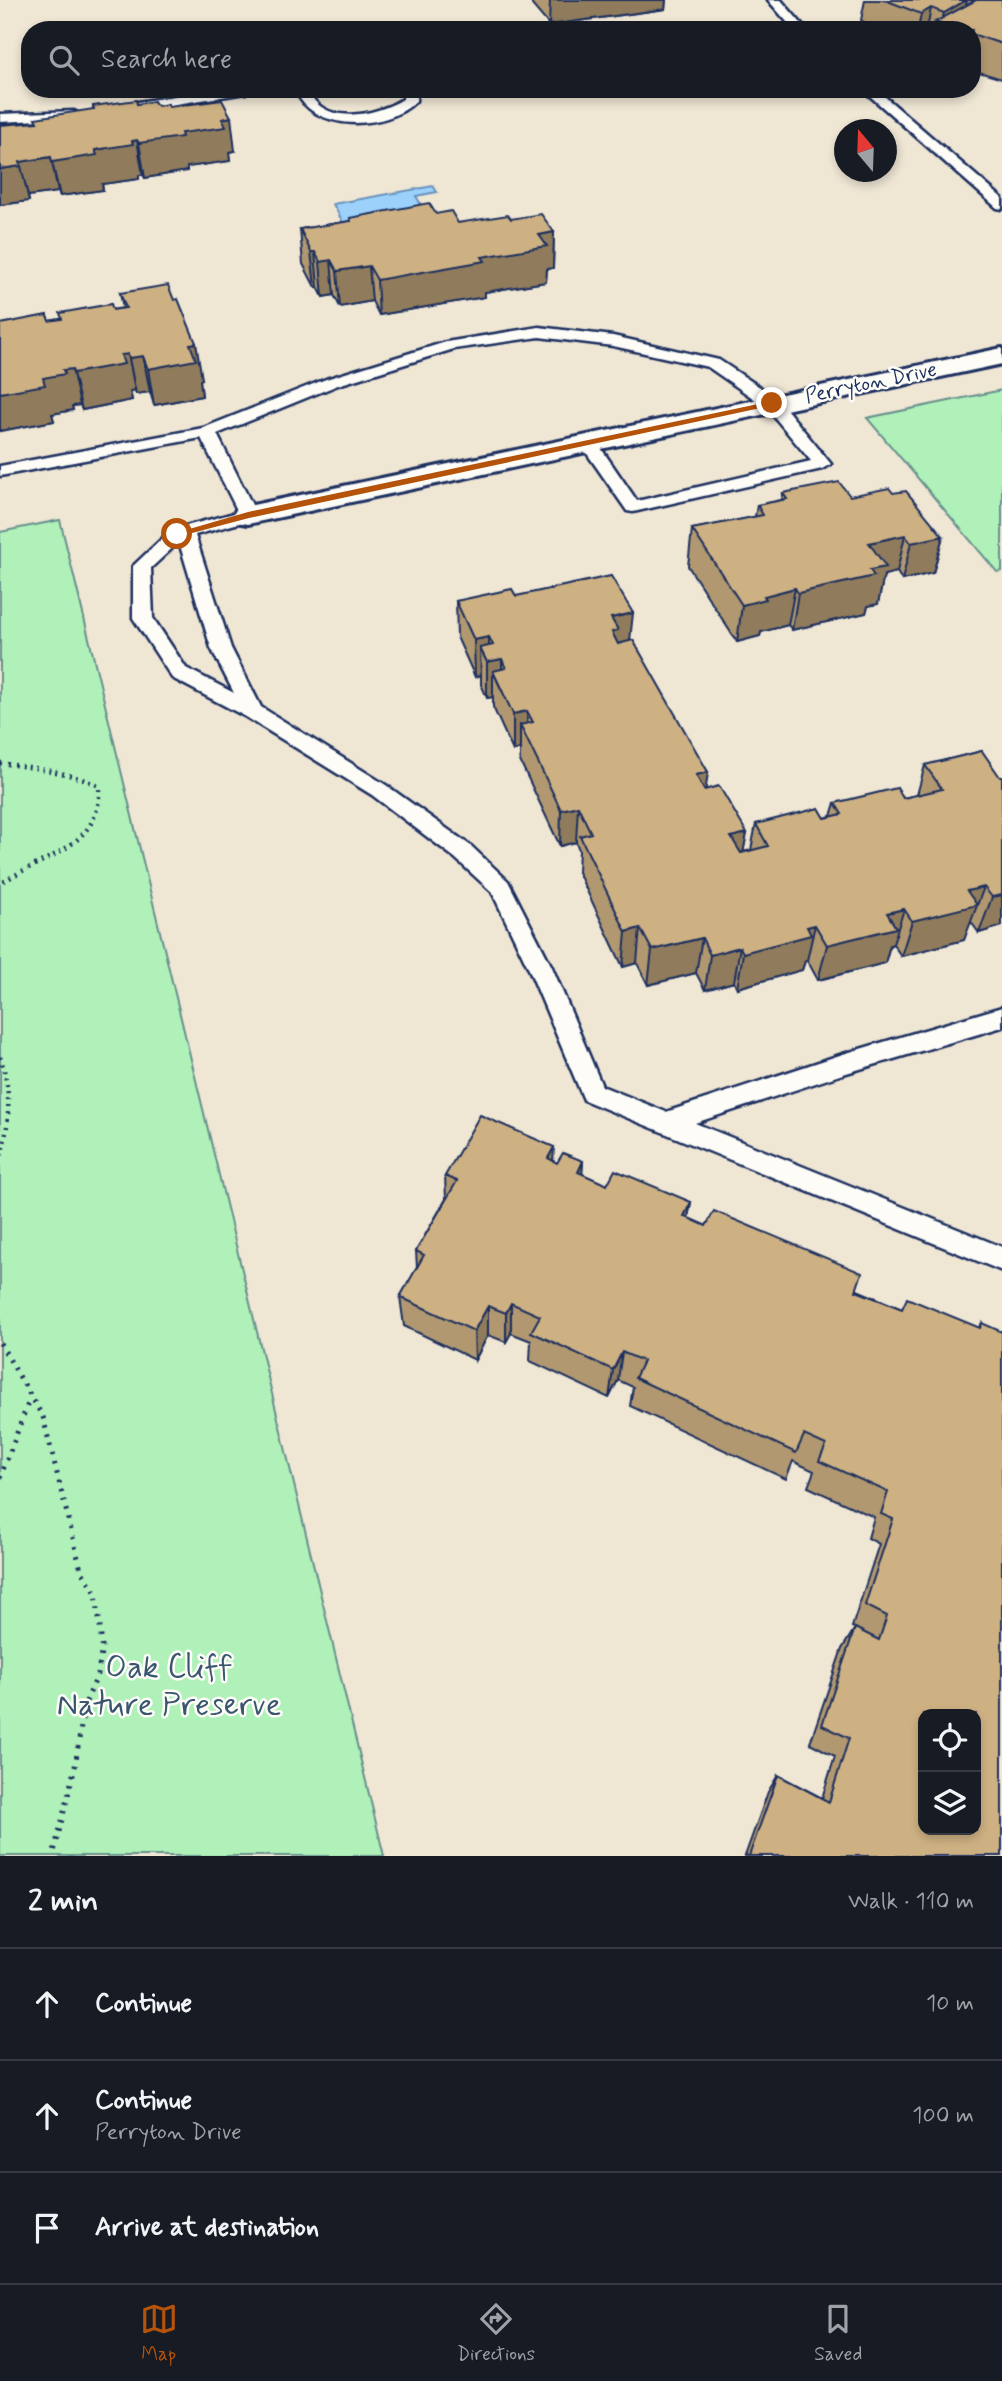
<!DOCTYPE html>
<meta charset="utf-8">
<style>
body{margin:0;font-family:Mynerve,sans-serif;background:#242831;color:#f1f3f6}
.controls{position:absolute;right:21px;bottom:21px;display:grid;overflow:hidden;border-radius:14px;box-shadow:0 4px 10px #0003}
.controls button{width:63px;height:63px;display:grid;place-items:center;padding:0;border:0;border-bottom:2px solid #363941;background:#171b24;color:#f1f3f6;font:35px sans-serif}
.compass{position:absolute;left:834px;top:119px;width:63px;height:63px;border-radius:50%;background:#171b24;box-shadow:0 4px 10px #0003;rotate:341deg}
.stop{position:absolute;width:21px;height:21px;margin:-16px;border:5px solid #b45309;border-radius:50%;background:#fff}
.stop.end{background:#b45309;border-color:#fff;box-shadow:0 2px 7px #0008}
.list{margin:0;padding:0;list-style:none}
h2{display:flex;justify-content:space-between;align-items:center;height:91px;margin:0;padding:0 28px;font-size:30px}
h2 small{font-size:23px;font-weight:400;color:#9ea1a6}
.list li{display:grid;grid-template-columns:46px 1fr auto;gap:21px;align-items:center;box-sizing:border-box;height:112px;padding:0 28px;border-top:2px solid #363941}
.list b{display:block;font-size:26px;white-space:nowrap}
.list p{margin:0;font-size:23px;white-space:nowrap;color:#9ea1a6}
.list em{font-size:23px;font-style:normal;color:#9ea1a6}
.icon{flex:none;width:38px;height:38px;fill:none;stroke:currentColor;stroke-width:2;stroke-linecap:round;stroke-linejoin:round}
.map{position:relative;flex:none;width:1002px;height:1856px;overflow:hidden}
.search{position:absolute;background:#171b24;box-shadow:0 4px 10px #0003;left:21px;right:21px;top:21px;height:77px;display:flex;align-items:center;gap:18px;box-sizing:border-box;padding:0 24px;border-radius:28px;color:#9ea1a6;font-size:26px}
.sheet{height:427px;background:#171b24}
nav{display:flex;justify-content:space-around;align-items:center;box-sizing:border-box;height:98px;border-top:2px solid #363941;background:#171b24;font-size:19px;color:#9ea1a6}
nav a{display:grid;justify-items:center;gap:4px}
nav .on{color:#b45309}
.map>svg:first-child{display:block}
.green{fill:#b0f1b9;stroke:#66908c;stroke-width:2}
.water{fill:#9bd1fa;stroke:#6890bc;stroke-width:2}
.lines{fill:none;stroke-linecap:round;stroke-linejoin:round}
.lane-casing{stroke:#1b2f5e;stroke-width:5}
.street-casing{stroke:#1b2f5e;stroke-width:6}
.path-far1{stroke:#1b2f5e;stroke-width:4.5;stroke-dasharray:2 5;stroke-linecap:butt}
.path{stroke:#1b2f5e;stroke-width:5;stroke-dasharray:2.5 7;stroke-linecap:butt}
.lane{fill:#fdfcf7;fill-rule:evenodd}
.street{fill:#fdfcf7;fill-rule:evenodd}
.wall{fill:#b19871;stroke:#1b2f5e;stroke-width:2}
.shaded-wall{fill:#907c5c;stroke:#1b2f5e;stroke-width:2}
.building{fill:#ceb183;stroke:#1b2f5e;stroke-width:2;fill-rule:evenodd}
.route{fill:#b45309}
.labels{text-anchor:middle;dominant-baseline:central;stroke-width:5;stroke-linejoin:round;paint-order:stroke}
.far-street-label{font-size:21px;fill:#1b2f5e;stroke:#fdfcf7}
.near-park-label{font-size:32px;fill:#395670;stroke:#fdfcf7}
</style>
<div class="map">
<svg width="1002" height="1856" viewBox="0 0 1002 1856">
<rect width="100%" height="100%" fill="#efe6d4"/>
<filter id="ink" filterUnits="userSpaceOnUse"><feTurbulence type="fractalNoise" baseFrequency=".0143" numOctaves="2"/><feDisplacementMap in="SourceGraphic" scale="14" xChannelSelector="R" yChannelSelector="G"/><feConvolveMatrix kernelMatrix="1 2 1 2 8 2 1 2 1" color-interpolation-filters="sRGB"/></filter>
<g filter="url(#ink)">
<path class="green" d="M1002 390V571L997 572 867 418Z
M60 520 76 585 384 1856H0V532Z"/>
<path class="water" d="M433 186 437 192 416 196 426 213 346 228 333 204Z"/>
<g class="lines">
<defs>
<path id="lane" d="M768 0H781L807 30H794Z
M219 89H252L246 93 125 112 118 108 125 104Z
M295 89H308C322 127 375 116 403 99L404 89H417L416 101C387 131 311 133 295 89Z
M862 89H876L1002 198V209L997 208Z
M74 111 81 115 79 118 0 122V114Z
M539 327 613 336 719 360 778 399 831 464 822 469 633 512 627 511 579 442 582 438H594L637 501 811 461 766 407 708 367 613 346 539 337 454 349 338 385 217 434 257 515 254 519 195 535 231 648 261 707 386 785 471 846 508 881 552 967 602 1086 666 1112 843 1054 1002 1007V1027L843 1074 695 1123 1002 1247V1271L584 1100 528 967 492 892 455 858 372 795 246 717 172 678 133 618V566L171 530 238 512 201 438 0 476V466L203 428 326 379 446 342ZM179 542 211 648 234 693 186 668 153 618 151 568Z"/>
<path id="street" d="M1002 348V364L248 524 237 522 233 515 237 508 248 506Z"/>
</defs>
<use href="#lane" class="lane-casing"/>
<use href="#street" class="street-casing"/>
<path class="path-far1" d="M0 763C34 768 67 771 99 786 103 847 42 856 0 884
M0 1057C12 1091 10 1124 0 1159"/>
<path class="path" d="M0 1343 43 1417 81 1570 96 1593 102 1646 98 1674 84 1706 75 1767 53 1856
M0 1478 30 1398"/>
<use href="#lane" class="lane"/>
<use href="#street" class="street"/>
</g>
<path class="wall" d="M532 0H666L665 9 549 25 532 5Z
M865 0H1002V79L972 70V30H876L861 20Z
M137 104 169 107 235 151 229 152 230 161 187 167V171L145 178 143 175H139V179L102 184 103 190 60 196 58 192 28 196 29 201 0 205V125L36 122 93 110V106Z
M436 214 458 223 511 219 554 232 553 268 547 269 546 282 485 292V297L379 315 372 301 340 307 334 295 323 297 318 287H315L303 264 300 229 350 221V218Z
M120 293 202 379 200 380 202 396 154 405 150 392 136 394 135 390 130 391 132 400 82 410 80 405 72 406 73 410 52 414 54 421 0 431 49 321 123 308Z
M783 493 850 496 893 493 943 536 933 573 902 580 897 572 884 575 878 604 868 606 866 613 792 630 788 625 761 632 760 636 737 642 688 566 692 529 755 517 757 505 782 500Z
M516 596 630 641 708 772 705 789 747 833 743 852 751 850 756 824 825 818 831 816 835 803 903 798 917 795 925 765 982 751 1002 926 979 933 971 922H970L964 940 901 956 893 944 890 945 885 963 818 980 807 960 805 961 802 970 737 988 734 982 705 990 696 973 648 985 637 963 623 967 578 872 579 850 576 842 560 846 520 761V749L513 751 493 707V697L487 698 481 684V675L475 677 457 637 456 601Z
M553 1161 557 1163 583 1161 582 1174 607 1185 691 1202 688 1218 902 1309 979 1328 982 1323 1002 1856H745L768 1792 778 1775 822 1798 835 1756 810 1743 842 1649 855 1628 852 1627 879 1544 868 1538 874 1517 808 1487 814 1471 793 1461 786 1479 630 1406 633 1387 618 1380 609 1398 530 1361 531 1341 511 1333 506 1342 488 1335 475 1360 404 1326 400 1297 417 1268 416 1251 446 1199 445 1176Z"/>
<path class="shaded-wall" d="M550 0H666L665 9 549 25Z
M967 0 961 30 941 24 944 13Z
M931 8 927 30H918L921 14Z
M231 117 235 151 229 152 230 161 187 167V171L145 178 139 143 181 133 222 119Z
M137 140 143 175H139V179L102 184 103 190 60 196 52 162Z
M51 157 58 192 28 196 20 162Z
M21 166 29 201 0 205V169Z
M554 232 553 268 547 269 546 282 485 292V297L379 315 377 280 482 257 539 235Z
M311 252H315L318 287H315Z
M331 260 334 295 323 297 320 262Z
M369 266 372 301 340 307 337 271Z
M196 343 202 379 200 380 202 396 154 405 148 369 190 344Z
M128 354 135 390 130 391 132 400 82 410 73 373 121 355Z
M143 356 150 392 136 394 129 358Z
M72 369 80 405 72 406 73 410 52 414 54 421 0 431V393L63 370Z
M905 535 897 572 884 575 878 604 868 606 866 613 792 630 798 593 869 543Z
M943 536 933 573 902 580 911 543Z
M795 588 788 625 761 632 760 636 737 642 742 605 764 596Z
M633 613 629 650 615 667 611 618Z
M489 637V661L502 659V691L493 671V697L487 698V662L480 648 481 675 475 677 474 640Z
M527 711V738L520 725V749L513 751V714Z
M708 772 703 808 696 775Z
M578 806 576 842 560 846 561 810Z
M747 833 740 869 731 837Z
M984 887 964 940 901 956 912 921 967 891Z
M1002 895V926L979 933 992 897Z
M904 909 893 944 890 945 885 963 818 980 827 945 887 913Z
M815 925 807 960 805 961 802 970 737 988 743 953 807 927Z
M640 928 637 963 623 967 626 932Z
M702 938 696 973 648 985 652 950Z
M740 947 734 982 705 990 710 955Z
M554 1147 552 1179 548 1158Z
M583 1161 581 1193 578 1172Z
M691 1202 685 1233 684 1216Z
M511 1303V1333L506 1342V1313Z
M488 1306V1335L475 1360 474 1331Z
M622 1352 618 1380 609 1398 613 1370Z"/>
<path class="building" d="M885 0H966L944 13 931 8 921 14Z
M976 0H1002V44L972 34V30H958L935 22Z
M136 100 137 104 154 101 157 106 168 104 169 107 222 100 231 117 222 119 226 127 181 133 182 137 139 143 137 140 132 141 133 144 95 150 97 155 52 162 51 157 20 162 21 166 0 169V125L37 122 35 118 94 109 93 106Z
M429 203 436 214 451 211 458 223 508 215 511 219 541 214 554 232 539 235 547 246 482 257 485 261 377 280 369 266 337 271 331 260 320 262 315 252H311L300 229 351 221 350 218Z
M168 285 174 300 178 299 196 343 190 344 196 360 148 369 143 356 129 358 128 354 121 355 124 364 73 373 72 369 63 370 65 374 43 378 45 385 0 393V324L47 315 49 321 62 319 60 313 111 304 113 310 126 308 120 293Z
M839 482 850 496 889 488 893 493 906 491 943 536 911 543 905 535 869 543 886 567 870 570 874 576 798 593 795 588 764 596 766 599 742 605 692 529 763 515 757 505 787 499 783 493Z
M611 576 633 613 611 618 618 630 612 632 618 644 633 640 708 772 696 775 704 790 719 786 747 833 731 837 741 853 768 846 756 824 819 808 825 818 842 814 835 803 897 788 903 798 942 789 925 765 982 751 1000 777H1002V895L992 897 984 887 967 891 977 905 912 921 904 909 887 913 896 928 827 945 815 925 807 927 811 935 743 953 740 947 710 955 702 938 652 950 640 928 626 932 580 836 591 833 578 806 561 810 520 725 533 722 527 711 513 714 493 671 506 668 502 659 487 662 480 648 493 645 489 637 474 640 456 601 512 589 516 596Z
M480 1115 554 1147 548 1158 557 1163 563 1153 583 1161 578 1172 607 1185 615 1170 691 1202 684 1216 706 1226 714 1211 862 1273 856 1291 902 1309 907 1298 980 1328 982 1323 1002 1332V1856H749L778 1775 829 1802 849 1738 822 1725 855 1628 879 1640 887 1616 865 1605 893 1519 881 1514 888 1492 819 1461 826 1445 804 1435 796 1453 635 1378 643 1361 622 1352 613 1370 531 1332 540 1316 511 1303 506 1313 488 1306 474 1331 400 1297 424 1255 416 1251 457 1181 445 1176ZM923 1714H976V1830H923Z"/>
</g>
<path class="route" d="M772 401 775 405 249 518 177 537 172 534 248 512Z"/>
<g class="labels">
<g class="far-street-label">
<text transform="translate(871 383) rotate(-12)">Perryton Drive</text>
</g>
<g class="near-park-label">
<text x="169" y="1668">Oak Cliff<tspan x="169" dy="37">Nature Preserve</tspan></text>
</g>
</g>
</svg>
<div class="controls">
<button><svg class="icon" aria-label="locate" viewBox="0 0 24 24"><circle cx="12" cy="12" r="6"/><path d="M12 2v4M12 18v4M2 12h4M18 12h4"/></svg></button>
<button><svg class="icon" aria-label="layers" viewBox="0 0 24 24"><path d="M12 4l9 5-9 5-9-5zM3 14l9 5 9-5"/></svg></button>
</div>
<svg class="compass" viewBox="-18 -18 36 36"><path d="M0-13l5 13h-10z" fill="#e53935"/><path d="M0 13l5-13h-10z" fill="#9ea1a6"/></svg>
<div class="stop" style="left:177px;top:534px"></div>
<div class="stop end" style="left:772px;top:403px"></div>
<div class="search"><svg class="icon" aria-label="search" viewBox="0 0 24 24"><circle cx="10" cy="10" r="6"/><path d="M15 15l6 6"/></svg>Search here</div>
</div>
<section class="sheet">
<h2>2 min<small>Walk · 110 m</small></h2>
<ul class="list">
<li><svg class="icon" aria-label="ahead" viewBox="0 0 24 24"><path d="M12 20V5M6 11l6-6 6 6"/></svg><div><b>Continue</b></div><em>10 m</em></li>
<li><svg class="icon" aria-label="ahead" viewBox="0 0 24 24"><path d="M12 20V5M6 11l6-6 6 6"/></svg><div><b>Continue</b><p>Perryton Drive</p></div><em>100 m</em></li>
<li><svg class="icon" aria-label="arrive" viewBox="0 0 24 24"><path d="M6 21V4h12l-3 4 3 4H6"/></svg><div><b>Arrive at destination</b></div></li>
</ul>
</section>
<nav>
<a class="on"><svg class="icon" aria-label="map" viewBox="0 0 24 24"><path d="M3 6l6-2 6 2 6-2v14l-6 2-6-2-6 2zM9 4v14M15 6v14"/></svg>Map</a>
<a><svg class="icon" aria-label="directions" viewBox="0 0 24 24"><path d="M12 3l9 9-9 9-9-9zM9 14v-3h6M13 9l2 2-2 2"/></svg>Directions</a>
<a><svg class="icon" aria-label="saved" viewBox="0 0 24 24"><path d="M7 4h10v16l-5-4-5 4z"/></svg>Saved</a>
</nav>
